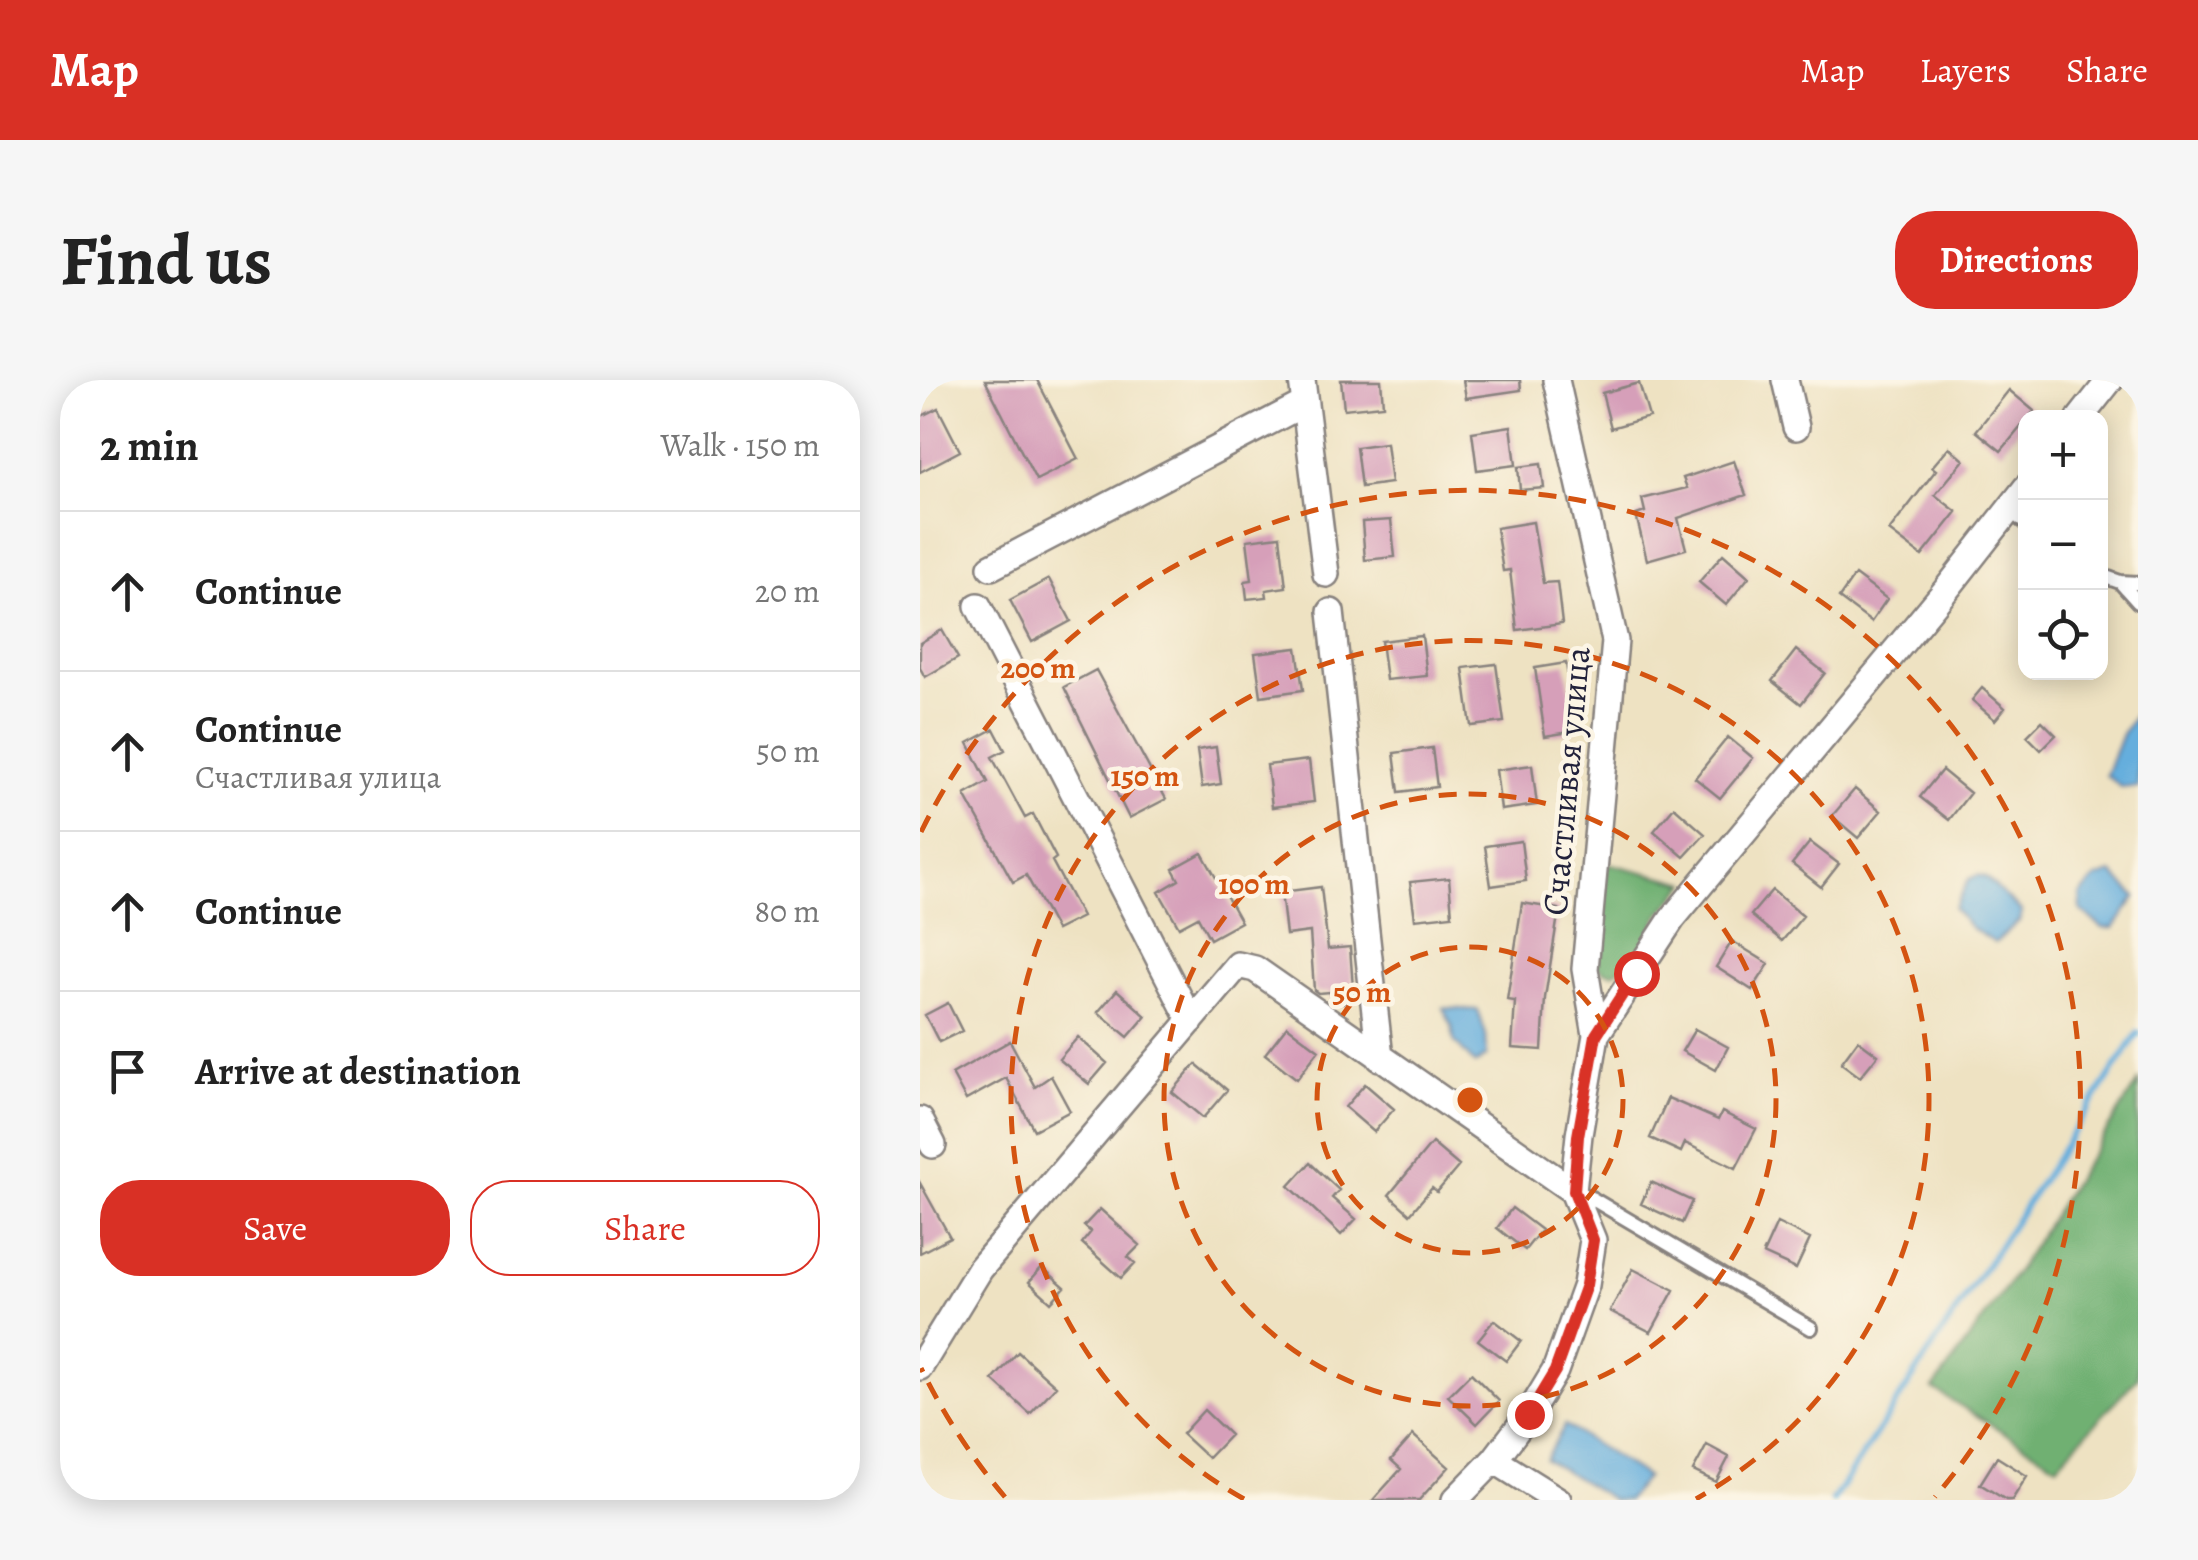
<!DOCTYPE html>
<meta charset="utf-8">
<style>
body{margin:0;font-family:Alegreya,serif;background:#f6f6f6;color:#222}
.controls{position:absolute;right:30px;top:30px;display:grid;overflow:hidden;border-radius:20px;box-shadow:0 5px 25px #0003}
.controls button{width:90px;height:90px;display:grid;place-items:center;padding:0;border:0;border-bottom:2px solid #e0e0e0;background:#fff;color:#222;font:50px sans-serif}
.stop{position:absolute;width:30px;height:30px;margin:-22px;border:8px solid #d93025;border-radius:50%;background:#fff}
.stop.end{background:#d93025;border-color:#fff;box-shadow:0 2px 10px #0008}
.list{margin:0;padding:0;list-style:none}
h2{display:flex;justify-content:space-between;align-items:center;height:130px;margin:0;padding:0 40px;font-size:42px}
h2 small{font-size:32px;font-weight:400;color:#767676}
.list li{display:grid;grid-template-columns:65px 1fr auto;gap:30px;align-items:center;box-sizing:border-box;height:160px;padding:0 40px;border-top:2px solid #e0e0e0}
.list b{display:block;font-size:38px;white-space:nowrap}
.list p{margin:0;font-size:32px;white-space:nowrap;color:#767676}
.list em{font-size:32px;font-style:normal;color:#767676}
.actions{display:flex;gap:20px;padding:30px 40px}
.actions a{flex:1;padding:22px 0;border:2px solid #d93025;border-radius:40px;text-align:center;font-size:35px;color:#d93025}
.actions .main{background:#d93025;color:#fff}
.icon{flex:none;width:55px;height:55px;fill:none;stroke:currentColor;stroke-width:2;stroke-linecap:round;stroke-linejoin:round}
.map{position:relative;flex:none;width:1218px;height:1120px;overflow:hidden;border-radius:40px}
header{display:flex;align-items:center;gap:60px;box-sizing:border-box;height:140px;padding:0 50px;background:#d93025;color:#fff}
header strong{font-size:48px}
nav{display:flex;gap:55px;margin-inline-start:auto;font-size:35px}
.intro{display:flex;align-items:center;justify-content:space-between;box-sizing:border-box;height:240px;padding:0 60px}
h1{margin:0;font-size:70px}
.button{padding:25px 45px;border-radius:40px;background:#d93025;color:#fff;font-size:35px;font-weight:700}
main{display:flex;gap:60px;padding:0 60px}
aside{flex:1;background:#fff;border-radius:40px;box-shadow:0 5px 25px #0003}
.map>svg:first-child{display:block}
.forest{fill:#70b072;stroke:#496956;stroke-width:2.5}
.water{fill:#65aedd;stroke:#44688c;stroke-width:2.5}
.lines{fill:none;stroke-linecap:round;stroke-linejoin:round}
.stream{stroke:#65aedd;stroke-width:6}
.building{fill:#d69fb9}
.lane-casing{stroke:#88827e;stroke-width:18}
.street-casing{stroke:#88827e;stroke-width:30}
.lane{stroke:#fff;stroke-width:12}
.street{stroke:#fff;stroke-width:25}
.route{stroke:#d93025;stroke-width:12}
.ring{fill:none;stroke:#d45411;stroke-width:5;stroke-dasharray:18 12}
.labels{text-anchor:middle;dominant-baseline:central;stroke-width:9;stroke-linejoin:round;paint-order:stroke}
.street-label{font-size:35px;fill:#22223b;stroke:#fcf5e5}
.centre{fill:#d45411;stroke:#fcf5e5;stroke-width:5}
.ring-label{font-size:30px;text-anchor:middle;font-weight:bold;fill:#d45411;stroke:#fcf5e5;stroke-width:9;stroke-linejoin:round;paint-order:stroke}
</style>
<header>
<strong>Map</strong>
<nav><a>Map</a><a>Layers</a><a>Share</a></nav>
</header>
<div class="intro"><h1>Find us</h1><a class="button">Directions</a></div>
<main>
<aside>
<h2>2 min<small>Walk · 150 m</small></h2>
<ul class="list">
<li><svg class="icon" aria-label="ahead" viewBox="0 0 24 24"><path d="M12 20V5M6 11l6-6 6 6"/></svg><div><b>Continue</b></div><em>20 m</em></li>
<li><svg class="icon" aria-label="ahead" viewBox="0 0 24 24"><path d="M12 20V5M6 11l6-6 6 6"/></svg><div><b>Continue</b><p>Счастливая улица</p></div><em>50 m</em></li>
<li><svg class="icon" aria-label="ahead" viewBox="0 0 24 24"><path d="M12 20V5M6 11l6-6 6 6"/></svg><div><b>Continue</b></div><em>80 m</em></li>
<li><svg class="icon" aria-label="arrive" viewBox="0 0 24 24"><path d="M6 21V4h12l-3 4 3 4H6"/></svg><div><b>Arrive at destination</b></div></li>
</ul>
<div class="actions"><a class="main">Save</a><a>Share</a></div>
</aside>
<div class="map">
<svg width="1218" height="1120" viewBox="0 0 1218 1120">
<rect width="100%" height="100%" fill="#fcf5e5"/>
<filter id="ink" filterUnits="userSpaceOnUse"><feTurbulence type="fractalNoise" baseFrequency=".01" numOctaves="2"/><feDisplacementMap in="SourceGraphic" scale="20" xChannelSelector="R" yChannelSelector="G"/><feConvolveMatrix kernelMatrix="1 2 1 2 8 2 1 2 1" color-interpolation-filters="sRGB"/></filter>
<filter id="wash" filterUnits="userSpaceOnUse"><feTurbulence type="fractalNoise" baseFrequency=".0048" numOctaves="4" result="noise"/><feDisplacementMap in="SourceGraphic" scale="40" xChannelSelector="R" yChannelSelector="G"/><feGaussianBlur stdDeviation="2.25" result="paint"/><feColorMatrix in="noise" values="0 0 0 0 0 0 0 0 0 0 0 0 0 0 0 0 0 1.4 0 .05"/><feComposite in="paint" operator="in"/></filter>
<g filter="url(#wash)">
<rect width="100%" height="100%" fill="#eee2c2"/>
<path class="forest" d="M687 483 767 503 738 537 720 577 693 593 683 591 674 582Z
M1218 702V997L1137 1085 1013 1009 1086 908Z"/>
<path class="water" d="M1218 330V407H1201L1186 395 1202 354Z
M1192 493 1216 517 1194 548H1183L1161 531 1160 515 1176 498Z
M1058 495 1065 497 1102 532 1100 540 1075 563 1050 547 1034 529 1049 499Z
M523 628 558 630 566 655 567 676 555 684 534 661 532 646Z
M645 1045 726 1097 707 1120H693L625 1079Z"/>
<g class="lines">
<path class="stream" d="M913 1120 1218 653"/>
</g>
<g id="blocks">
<path class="building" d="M65 0H117L158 79 116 100Z
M421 0H461L463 25 424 29Z
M543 0H600L601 10 546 18Z
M719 3 729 37 691 48 682 13Z
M1089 10 1114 31 1081 71 1056 51Z
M18 28 40 71 0 92V37Z
M591 46 596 85 557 90 552 52Z
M466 63 471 103 441 107 436 67Z
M1029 67 1044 80 1015 115 1037 132 1002 176 969 151 1016 90 1012 87Z
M814 81 826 115 758 138 766 169 727 180 716 135 725 132 722 119 767 108 763 98Z
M621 84 624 108 600 110 598 87Z
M471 140 475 177 445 180 442 142Z
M613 142 623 203 637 202 642 244 597 250 590 190 583 191 576 148Z
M360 156 366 207 346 210 347 217 327 219 325 201 332 200 327 160Z
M803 174 829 197 806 225 779 202Z
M935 195 967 219 951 242 919 218Z
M129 199 151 241 112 262 90 220Z
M22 250 38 278 5 297 0 288V263Z
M502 256 507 296 466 300 461 261Z
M377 268 383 310 341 316 335 273Z
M876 270 905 293 881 324 852 301Z
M646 283 656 351 625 356 615 288Z
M576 284 584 342 551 346 543 288Z
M176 290 246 419 209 438 144 307Z
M1062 308 1085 328 1075 340 1052 320Z
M1122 341 1136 355 1121 370 1107 356Z
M74 349 85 370 72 377 105 438 113 434 136 478 132 481 162 537 136 550 106 495 93 502 45 415 68 402 48 363Z
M808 357 833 378 800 418 775 398Z
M296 367 301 404 282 407 277 370Z
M512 368 517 407 479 412 474 373Z
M389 380 394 422 352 427 347 385Z
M612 385 617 425 581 430 576 390Z
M1022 390 1050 413 1029 440 1000 417Z
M935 409 961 431 938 458 912 436Z
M754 427 785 454 764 477 734 451Z
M601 461 606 501 571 506 565 466Z
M890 462 919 484 901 507 872 484Z
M282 473 321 542 290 559 278 537 259 547 239 512 259 500 253 489Z
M529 498 532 535 495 539 490 502Z
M401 507 408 569 430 567 434 622 413 624 410 612 398 613 394 610 390 552 366 555 361 512Z
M852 510 883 536 862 561 831 535Z
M602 523 639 529 625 618 622 670 592 668 595 621 587 620Z
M812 561 849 584 832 610 796 587Z
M197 610 226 636 208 657 178 632Z
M28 623 42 651 19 662 5 635Z
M367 646 399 670 377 699 345 674Z
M775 649 808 667 796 690 762 671Z
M158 657 187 683 169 704 139 679Z
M938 660 958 675 940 697 921 683Z
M90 661 115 707 131 696 150 731 114 750 86 698 46 720 32 694Z
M276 684 307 710 283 738 252 712Z
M445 704 474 729 454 752 425 727Z
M748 718 798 740 802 732 836 749 816 788 765 763 761 772 730 758Z
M512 763 539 786 517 812 512 808 490 834 469 815Z
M390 783 419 810 412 818 436 839 421 855 369 806Z
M731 802 772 821 762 843 721 824Z
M0 803 30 857 0 873Z
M592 828 621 850 605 870 577 848Z
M180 829 220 865 208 877 215 883 201 898 162 863 171 852 164 846Z
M857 843 890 859 876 889 843 874Z
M122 887 145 907 131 922 109 902Z
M713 889 754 910 731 952 690 931Z
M574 940 601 961 586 981 558 960Z
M98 972 136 1006 110 1034 73 1000Z
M551 993 579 1021 557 1044 528 1016Z
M284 1030 310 1055 288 1078 262 1054Z
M493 1055 529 1087 499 1120H453L481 1089 471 1080Z
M787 1065 809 1077 796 1102 773 1091Z
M1077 1077 1107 1096 1092 1120H1086L1060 1104Z"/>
</g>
</g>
<g filter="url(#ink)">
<use href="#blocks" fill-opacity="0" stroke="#88827e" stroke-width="2.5"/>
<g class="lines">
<defs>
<path id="lane" d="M1089 129 1106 144
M1180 195 1200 202 1218 203
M1200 202 1218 222
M655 812 671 818 891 948"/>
<path id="street" d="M382 0 406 194
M865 0 876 47
M1160 38 1190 0
M71 187 385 23
M58 226 271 641
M411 232 460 678
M676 655 752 539 1026 210 1106 108
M0 740 13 765
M0 987 60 889 318 585 335 589 653 811
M574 1080 638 1120
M535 1120 574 1080 609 1034 635 991 666 905 673 860 653 811 659 755 676 655 665 589 695 261 636 0"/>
</defs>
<use href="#lane" class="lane-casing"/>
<use href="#street" class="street-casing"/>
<use href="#lane" class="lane"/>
<use href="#street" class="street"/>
</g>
</g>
<g class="lines" filter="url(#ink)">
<path class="route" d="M609 1034 635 991 666 905 673 860 654 811 658 756 676 655 716 593"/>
</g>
<g class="ring">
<circle cx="550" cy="720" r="153"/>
<circle cx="550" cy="720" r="306"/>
<path d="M324 1119A459 459 0 1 1 776 1119"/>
<path d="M85 1117A611 611 0 0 1 1 988M1 452A611 611 0 1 1 1015 1117"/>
</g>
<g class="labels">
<g class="street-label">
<text transform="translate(646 401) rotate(-85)">Счастливая улица</text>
</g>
</g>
<circle cx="550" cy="720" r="15" class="centre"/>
<g class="ring-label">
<text x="118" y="298">200 m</text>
<text x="225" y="406">150 m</text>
<text x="334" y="514">100 m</text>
<text x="442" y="622">50 m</text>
</g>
</svg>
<div class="controls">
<button>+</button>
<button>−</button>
<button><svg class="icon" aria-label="locate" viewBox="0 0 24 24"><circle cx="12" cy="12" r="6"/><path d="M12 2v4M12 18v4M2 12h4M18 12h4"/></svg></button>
</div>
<div class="stop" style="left:716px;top:593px"></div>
<div class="stop end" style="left:609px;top:1034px"></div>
</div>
</main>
